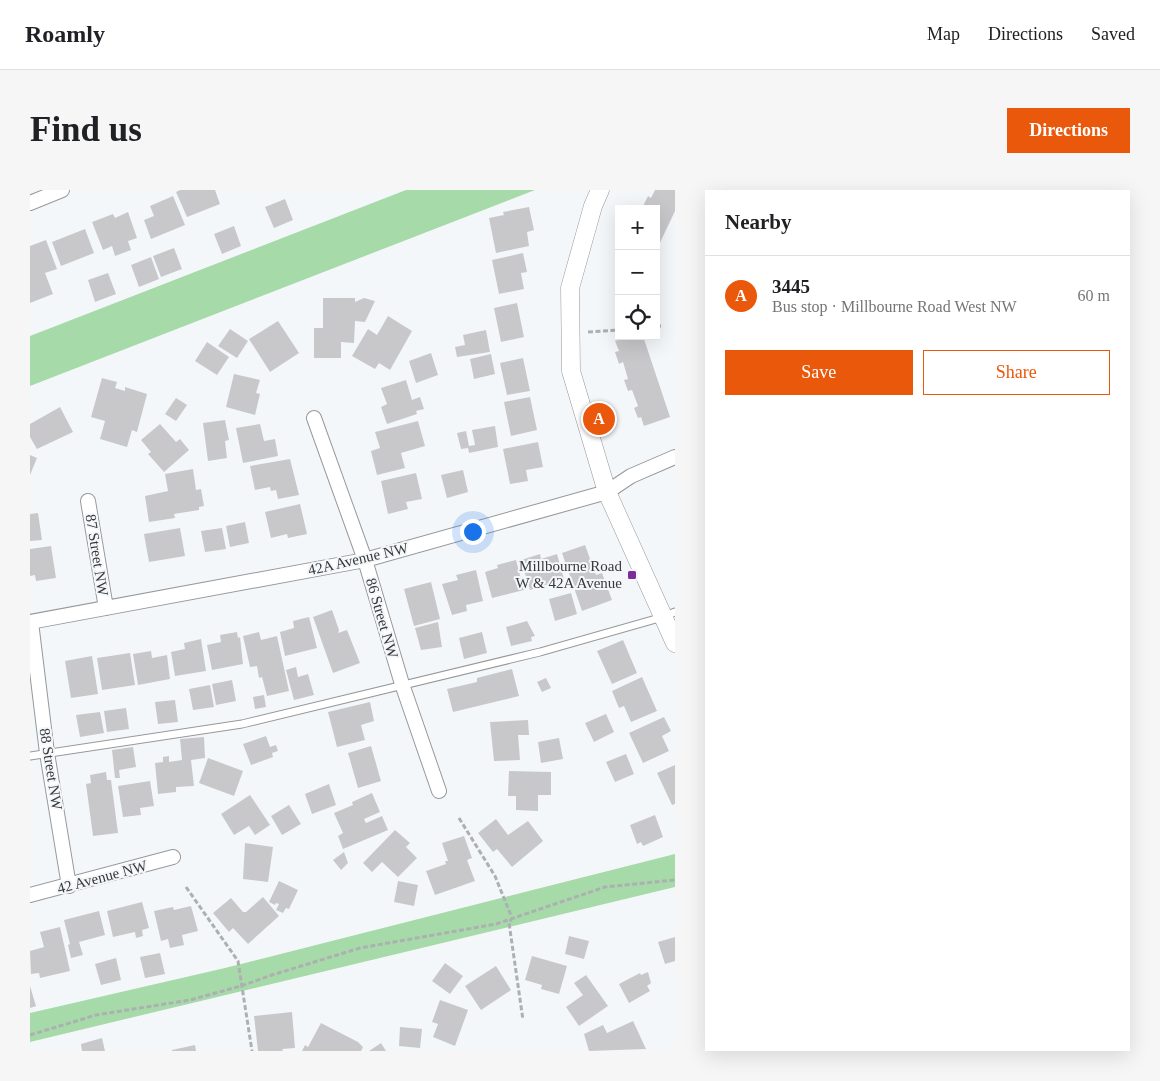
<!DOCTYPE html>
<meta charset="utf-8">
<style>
body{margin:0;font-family:"Times New Roman",serif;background:#f6f6f6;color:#202124}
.controls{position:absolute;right:15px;top:15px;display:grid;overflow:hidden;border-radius:0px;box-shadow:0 5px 20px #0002}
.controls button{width:45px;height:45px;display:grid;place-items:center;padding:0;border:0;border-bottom:1px solid #e0e0e0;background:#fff;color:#202124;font:25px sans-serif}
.you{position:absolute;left:442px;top:341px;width:18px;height:18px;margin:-12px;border:4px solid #fff;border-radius:50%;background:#1a73e8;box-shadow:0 0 0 8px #1a73e833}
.badge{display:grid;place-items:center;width:32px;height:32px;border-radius:50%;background:#ea580c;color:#fff;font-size:16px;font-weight:700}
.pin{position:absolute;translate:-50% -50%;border:2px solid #fff;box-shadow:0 1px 5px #0006}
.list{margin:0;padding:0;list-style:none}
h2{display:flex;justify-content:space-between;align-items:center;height:65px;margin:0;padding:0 20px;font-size:21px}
h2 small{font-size:16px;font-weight:400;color:#757577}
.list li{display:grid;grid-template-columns:32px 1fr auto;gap:15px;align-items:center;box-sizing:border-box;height:80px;padding:0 20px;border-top:1px solid #e0e0e0}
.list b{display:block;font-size:19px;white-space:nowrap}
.list p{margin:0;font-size:16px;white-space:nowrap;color:#757577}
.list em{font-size:16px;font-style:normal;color:#757577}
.actions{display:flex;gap:10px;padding:15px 20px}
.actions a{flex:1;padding:11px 0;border:1px solid #ea580c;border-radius:0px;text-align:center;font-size:18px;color:#ea580c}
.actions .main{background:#ea580c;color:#fff}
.icon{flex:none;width:28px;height:28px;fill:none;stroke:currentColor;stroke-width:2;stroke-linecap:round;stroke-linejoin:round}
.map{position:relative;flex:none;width:645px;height:861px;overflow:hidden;border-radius:0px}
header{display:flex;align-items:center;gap:30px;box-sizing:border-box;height:70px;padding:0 25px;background:#fff;border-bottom:1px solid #e0e0e0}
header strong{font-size:24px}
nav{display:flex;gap:28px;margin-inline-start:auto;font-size:18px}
.intro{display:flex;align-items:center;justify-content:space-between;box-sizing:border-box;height:120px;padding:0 30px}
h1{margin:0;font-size:35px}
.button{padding:12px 22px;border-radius:0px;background:#ea580c;color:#fff;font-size:18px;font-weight:700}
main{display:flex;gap:30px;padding:0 30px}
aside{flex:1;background:#fff;border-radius:0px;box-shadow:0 5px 20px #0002}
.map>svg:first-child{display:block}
.green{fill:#a6daa9}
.building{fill:#c8c8cb}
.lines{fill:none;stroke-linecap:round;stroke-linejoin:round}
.service-casing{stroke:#96999b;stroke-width:9}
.minor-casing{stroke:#96999b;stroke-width:16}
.tertiary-casing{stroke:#96999b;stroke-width:19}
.path{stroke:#adb0b1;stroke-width:3;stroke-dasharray:5 2.5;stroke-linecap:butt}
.service{stroke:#fff;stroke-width:7}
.minor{stroke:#fff;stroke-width:14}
.tertiary{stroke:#fff;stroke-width:18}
.poi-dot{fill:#7e2b9b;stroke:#f4f7f9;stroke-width:2}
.labels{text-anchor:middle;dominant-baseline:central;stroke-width:4;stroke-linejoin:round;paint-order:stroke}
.street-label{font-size:15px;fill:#38393a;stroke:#f4f7f9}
.poi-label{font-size:15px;fill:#38393a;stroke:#f4f7f9;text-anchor:end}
</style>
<header>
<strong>Roamly</strong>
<nav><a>Map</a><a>Directions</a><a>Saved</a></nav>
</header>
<div class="intro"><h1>Find us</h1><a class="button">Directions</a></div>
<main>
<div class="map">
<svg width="645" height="861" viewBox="0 0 645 861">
<rect width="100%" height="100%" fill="#f4f7f9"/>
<path class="green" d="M376 0H505L0 196V146Z
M645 664V697L0 852V823L195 778Z"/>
<path class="building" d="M150 0H185L190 14 157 27 146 2Z
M625 0H645V21L626 61V19H616L613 16 618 6 621 8Z
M143 6 155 35 121 49 114 30 124 26 120 16Z
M255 9 263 30 244 38 235 17Z
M499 17 504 40 497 42 499 56 466 63 459 28 474 25 473 22Z
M98 22 107 48 98 51 101 60 85 66 82 56 73 60 62 32 83 24 85 28Z
M204 36 211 56 192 64 184 44Z
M55 39 64 63 31 76 22 52Z
M16 50 27 79 15 83 23 104 0 113V56Z
M144 58 152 79 131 87 123 66Z
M493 63 497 82 491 83 494 99 469 104 462 70Z
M121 67 129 89 109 97 101 75Z
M78 83 86 104 65 112 58 90Z
M293 108H325V112L334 108 345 111 335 132 325 131 324 153 311 152V168H284V138H293Z
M487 113 494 147 471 152 464 118Z
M358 126 382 141 360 180 349 173 345 179 322 166 338 139 347 145Z
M248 131 269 163 240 182 219 149Z
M200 139 218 151 207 168 188 156Z
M456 140 460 162 427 167 425 157 435 155 433 145Z
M600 146H613L640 227 614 236 611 227 608 228 604 218 608 216 602 200 598 201 594 190 598 189 593 172 589 174 585 162 589 161 585 151Z
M177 152 199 167 187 185 165 171Z
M401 163 408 185 386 193 379 171Z
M461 164 465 184 444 189 440 169Z
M493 168 500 201 477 205 470 173Z
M204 184 230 190 226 203 230 204 225 225 196 217Z
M72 188 87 192 85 198 95 201V197L117 204 107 242 102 240 97 257 70 249 75 231 61 227Z
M376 190 382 210 390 207 394 219 386 221 387 224 357 234 351 217 357 214 351 198Z
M500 207 507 240 481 246 474 212Z
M146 208 157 215 146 231 135 224Z
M30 217 43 242 7 259 0 247V234Z
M195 230 199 250 195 251 197 268 178 271 173 233Z
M388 231 395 256 371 263 375 278 347 285 341 261 350 258 345 242Z
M130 234 146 252 150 249 159 260 134 282 118 264 121 262 111 250Z
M230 234 234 251 245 249 248 266 213 273 206 238Z
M465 236 468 257 439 263 438 258 431 259 427 243 436 241 439 256 445 255 442 240Z
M508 252 513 277 496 280 498 291 480 294 473 259Z
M0 265 7 268 0 285Z
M260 269 269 305 248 309 246 300 241 301 240 297 225 300 220 276Z
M163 279 166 300 171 299 174 316 169 317V320L144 324 145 328 119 332 115 306 138 301 135 284Z
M433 280 438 302 417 308 411 285Z
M386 283 392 309 376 312 378 319 358 324 351 291Z
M270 314 277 344 258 348 257 344 241 348 235 322Z
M8 323 12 350 0 351V324Z
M215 332 219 353 200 357 196 336Z
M150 338 155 366 119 372 114 344Z
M192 338 196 359 175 362 171 341Z
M555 355 566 385 572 383 582 410 552 421 532 363Z
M21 356 26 388 6 391 5 385 0 386V359Z
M510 364 511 369 527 364 534 389 500 400 491 370Z
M486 370 494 400 462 408 455 382 468 378 467 375Z
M446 380 453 411 436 415 437 421 422 425 412 394 428 390 426 385Z
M401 392 410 429 384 436 374 399Z
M541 403 547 424 525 431 519 409Z
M302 420 309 440 308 443 317 440 330 473 303 483 283 427Z
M279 427 287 458 255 466 250 442 264 438 263 431Z
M497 431 505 446 501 447 502 451 481 456 476 437Z
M408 432 412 457 391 460 385 438Z
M207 442 208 448 210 447 213 474 182 480 177 455 191 452 190 445Z
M229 442 231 450 247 446 259 501 237 506 232 487 229 488 227 476 220 477 213 446Z
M452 442 457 463 434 469 429 448Z
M171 449 176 481 145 486 141 462 155 459 154 453Z
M593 450 607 483 582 494 567 461Z
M121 461 122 468 137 465 140 489 108 495 103 464Z
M100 463 105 495 72 500 67 468Z
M62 466 68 504 41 508 35 471Z
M266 477 268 487 278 484 284 505 264 510 256 480Z
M482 479 489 506 423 522 417 499 447 492V488Z
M612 487 627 521 601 532 594 516 589 518 582 501Z
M516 488 521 498 512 502 507 492Z
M202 490 206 511 186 515 182 494Z
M180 495 184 517 163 520 159 499Z
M234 505 236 517 225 519 223 507Z
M145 510 148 532 128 534 125 512Z
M340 512 344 531 331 535 335 550 307 557 298 522Z
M96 518 99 539 77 542 74 521Z
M70 522 74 543 50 547 46 525Z
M576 524 584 542 564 552 555 533Z
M634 527 641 541 632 546 639 561 613 573 599 543Z
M498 530 499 545H488L490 570 464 571 460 532Z
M236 546 240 557 246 555 248 561 242 563 243 567 221 575 213 554Z
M174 547 175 568 161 570 164 596 146 597V602L128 604 125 573 133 572V567L139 566V572L152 570 150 549Z
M529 548 533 569 511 573 508 552Z
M341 556 351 591 328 598 318 563Z
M103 557 106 577 89 580 90 588H85L82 560Z
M596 564 604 584 585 592 576 572Z
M178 568 213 581 204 606 169 593Z
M645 575V614L642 615 627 583Z
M479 581 521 582V605H508V621L486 620V606H478Z
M76 582 77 590H81L88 643 63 646 56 594 61 593 60 585Z
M120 591 124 616 110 618 111 625 93 627 88 596Z
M299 594 306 615 282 624 275 604Z
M342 603 350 622 334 629 336 633 352 626 358 640 313 659 308 646 313 643 304 623 323 615 322 612Z
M220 605 240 635 225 645 219 636 204 645 191 624Z
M259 615 271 634 252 645 241 626Z
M625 625 633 647 613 656 611 652 607 654 600 635Z
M466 629 478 645 498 631 513 651 482 677 467 659 463 662 448 643Z
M365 640 380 653 376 657 387 668 368 687 352 672 342 682 333 673Z
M434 646 442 668 437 670 445 691 405 705 396 681 416 674 415 671H418L412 653Z
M215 653 243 657 238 692 213 689Z
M314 662 318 673 311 680 303 670Z
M249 691 268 700 259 719 256 718 253 723 246 720 249 714 246 713 245 715 239 712Z
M368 691 388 695 384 716 364 712Z
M233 707 249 726 218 754 203 738 199 742 183 723 201 708 213 722H216Z
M112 712 119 738 112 740 113 746 106 748 105 742 83 747 77 721Z
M161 716 168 741 152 745 154 755 140 758 138 749 131 751 124 721 143 717 144 720Z
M69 721 75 745 49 752 53 765 41 768 38 755 40 754 34 730Z
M30 737 40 781 10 788 9 783 1 784 0 761 14 757 10 742Z
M539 746 559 751 554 769 535 764Z
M645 747V771L635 774 628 752Z
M130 763 135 784 115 788 110 767Z
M502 766 537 776 529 804 511 799 512 795 495 790Z
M86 768 91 790 71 795 65 774Z
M415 773 433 786 420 804 402 791Z
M466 776 481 800 451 820 435 796Z
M618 782 621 793 617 796 620 801 599 813 589 794 610 783 611 785Z
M556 785 578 816 549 836 536 817 553 805 544 793Z
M0 796 6 816 0 818Z
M410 810 438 820 425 856 403 847 408 834 402 832Z
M262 822 265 858 252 859 253 861H228L224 826Z
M603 831 616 859 559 861 554 844 573 835 577 843Z
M291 833 328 852 333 857 331 861H272L275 855 278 857Z
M370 837 392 839 390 858 369 856Z
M72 848 75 861H52L51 854Z
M351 853 356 861H339Z
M165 855 166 861H142V860Z"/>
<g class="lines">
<defs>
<path id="service" d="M0 566 212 534 510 462 633 427 645 422"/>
<path id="minor" d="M0 13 32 0
M284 228 335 370 372 494 409 601
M58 311 76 418
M0 432 335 370 577 302 601 286 645 267
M1 432 17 563 39 696
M0 705 143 667"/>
<path id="tertiary" d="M570 0 563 16 540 98 541 181 577 302 645 453"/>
</defs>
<use href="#service" class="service-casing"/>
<use href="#minor" class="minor-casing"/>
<use href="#tertiary" class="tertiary-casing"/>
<path class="path" d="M626 136H631
M558 142 589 140
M429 628 465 686 482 728 479 733 493 830
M156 697 208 771 222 861
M0 845 66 825 160 810 211 796 242 785 330 758 466 734 575 697 645 690"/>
<use href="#service" class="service"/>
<use href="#minor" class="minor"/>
<use href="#tertiary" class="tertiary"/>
</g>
<rect class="poi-dot" x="597" y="380" width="10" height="10" rx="2.5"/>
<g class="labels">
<g class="street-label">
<text transform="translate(67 365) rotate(81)">87 Street NW</text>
<text transform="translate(328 369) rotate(-13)">42A Avenue NW</text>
<text transform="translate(352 428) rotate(74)">86 Street NW</text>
<text transform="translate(21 579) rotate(81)">88 Street NW</text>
<text transform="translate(72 687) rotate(-15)">42 Avenue NW</text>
</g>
<g class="poi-label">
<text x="592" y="376">Millbourne Road<tspan x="592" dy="17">W &amp; 42A Avenue</tspan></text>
</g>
</g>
</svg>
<div class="controls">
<button>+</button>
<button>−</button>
<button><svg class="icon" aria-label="locate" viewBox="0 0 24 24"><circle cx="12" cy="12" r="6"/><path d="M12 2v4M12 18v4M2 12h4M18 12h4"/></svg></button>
</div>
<div class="you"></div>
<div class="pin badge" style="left:569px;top:229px">A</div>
</div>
<aside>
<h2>Nearby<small></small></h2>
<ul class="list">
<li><span class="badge">A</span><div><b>3445</b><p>Bus stop · Millbourne Road West NW</p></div><em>60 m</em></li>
</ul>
<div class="actions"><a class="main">Save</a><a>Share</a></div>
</aside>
</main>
